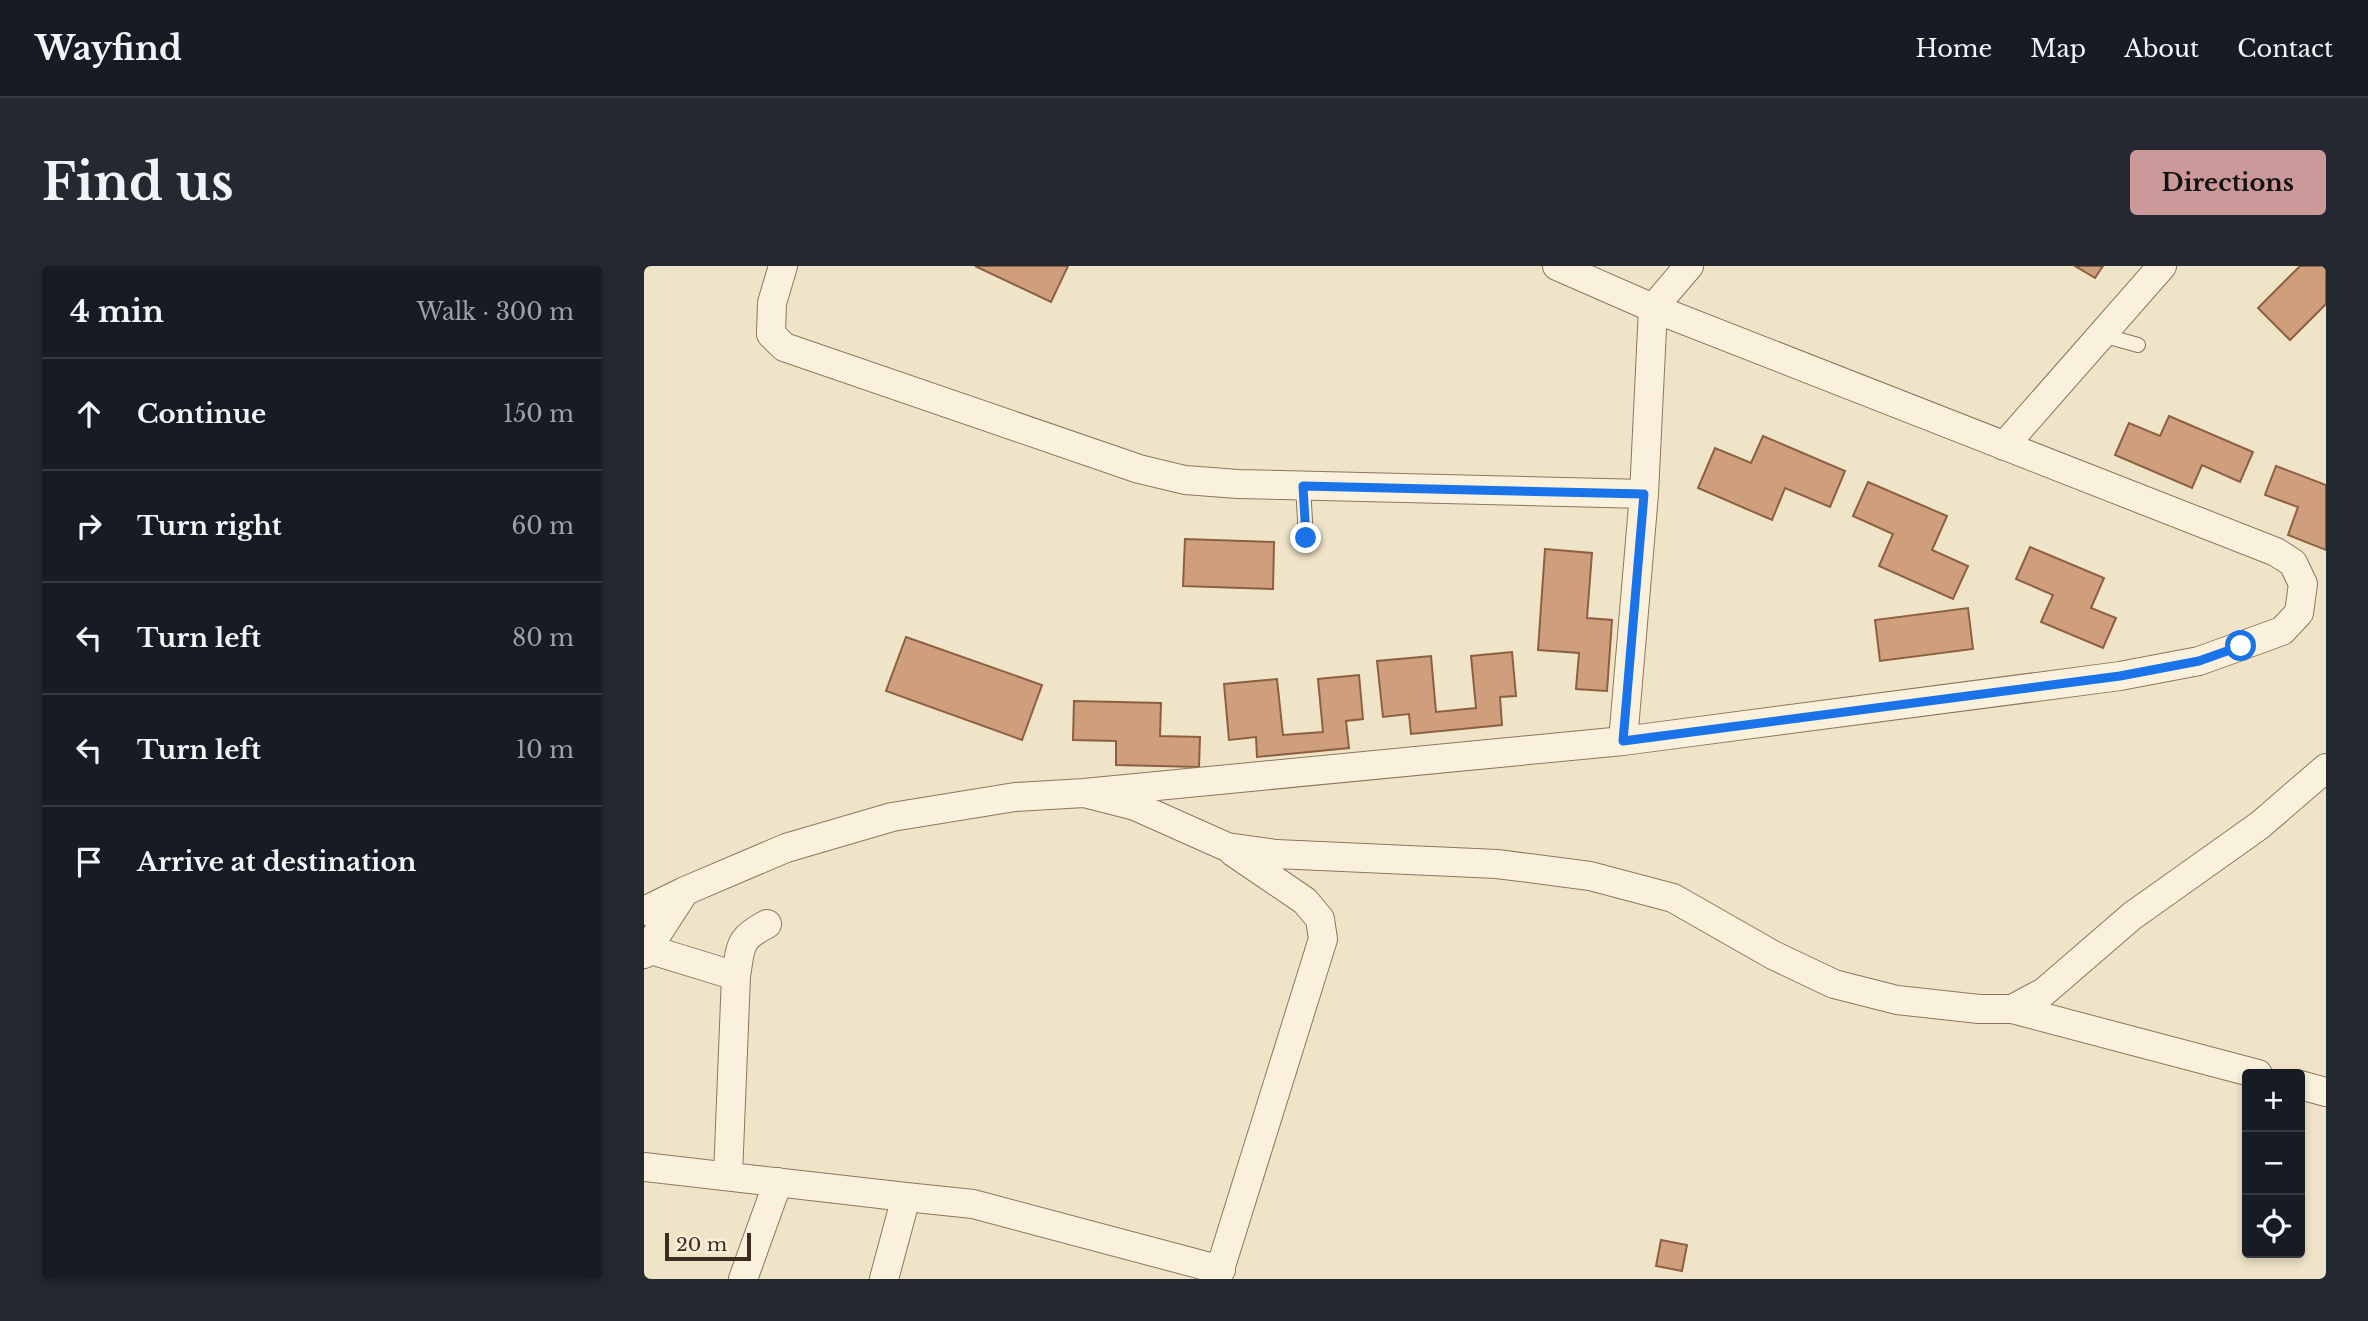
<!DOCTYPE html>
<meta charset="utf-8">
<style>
body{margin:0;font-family:"Libre Baskerville",serif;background:#242831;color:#f1f3f6}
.controls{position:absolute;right:21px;bottom:21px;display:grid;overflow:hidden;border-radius:7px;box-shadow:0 4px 10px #0003}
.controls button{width:63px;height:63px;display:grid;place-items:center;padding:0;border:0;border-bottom:2px solid #363941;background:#171b24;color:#f1f3f6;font:35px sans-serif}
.scale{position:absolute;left:21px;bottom:18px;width:86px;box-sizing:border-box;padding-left:7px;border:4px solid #3d2e20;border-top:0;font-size:19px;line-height:24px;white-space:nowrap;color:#3d2e20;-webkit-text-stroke:5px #f7eed8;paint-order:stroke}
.stop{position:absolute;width:21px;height:21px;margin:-16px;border:5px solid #1a73e8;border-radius:50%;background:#fff}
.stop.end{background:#1a73e8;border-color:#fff;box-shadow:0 2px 7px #0008}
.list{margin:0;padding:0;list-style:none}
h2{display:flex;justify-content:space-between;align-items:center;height:91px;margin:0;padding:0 28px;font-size:30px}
h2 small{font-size:23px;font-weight:400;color:#9ea1a6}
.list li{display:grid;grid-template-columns:46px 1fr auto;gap:21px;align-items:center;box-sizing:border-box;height:112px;padding:0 28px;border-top:2px solid #363941}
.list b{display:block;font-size:26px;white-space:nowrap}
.list em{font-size:23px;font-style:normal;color:#9ea1a6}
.icon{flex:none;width:38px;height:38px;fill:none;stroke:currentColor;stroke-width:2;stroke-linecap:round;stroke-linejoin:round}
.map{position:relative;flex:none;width:1682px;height:1013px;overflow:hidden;border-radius:7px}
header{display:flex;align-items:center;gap:42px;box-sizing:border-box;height:98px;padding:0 35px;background:#171b24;border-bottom:2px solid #363941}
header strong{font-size:33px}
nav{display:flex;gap:38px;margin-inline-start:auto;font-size:24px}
.intro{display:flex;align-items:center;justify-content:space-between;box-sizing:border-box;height:168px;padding:0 42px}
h1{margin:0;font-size:49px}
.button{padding:18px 32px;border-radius:7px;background:#cc999b;color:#111;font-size:24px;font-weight:700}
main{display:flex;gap:42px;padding:0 42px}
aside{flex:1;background:#171b24;border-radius:7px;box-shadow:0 4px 10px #0003}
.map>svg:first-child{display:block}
.building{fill:#cf9f7d;stroke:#8d5f41;stroke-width:2}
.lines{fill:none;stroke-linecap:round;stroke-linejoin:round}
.lane-casing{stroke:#8d765c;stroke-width:16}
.street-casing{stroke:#8d765c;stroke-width:30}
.lane{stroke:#faf1dc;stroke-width:14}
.street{stroke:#faf1dc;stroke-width:28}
.route{stroke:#1a73e8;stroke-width:9}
</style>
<header>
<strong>Wayfind</strong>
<nav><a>Home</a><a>Map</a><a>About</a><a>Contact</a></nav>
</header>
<div class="intro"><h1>Find us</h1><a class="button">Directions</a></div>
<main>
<aside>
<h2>4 min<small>Walk · 300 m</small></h2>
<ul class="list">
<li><svg class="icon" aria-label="ahead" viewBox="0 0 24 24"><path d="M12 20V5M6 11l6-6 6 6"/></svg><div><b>Continue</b></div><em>150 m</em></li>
<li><svg class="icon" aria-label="right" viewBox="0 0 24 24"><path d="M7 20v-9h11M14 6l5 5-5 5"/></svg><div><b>Turn right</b></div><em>60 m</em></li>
<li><svg class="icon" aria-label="left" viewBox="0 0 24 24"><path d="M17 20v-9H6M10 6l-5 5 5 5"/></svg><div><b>Turn left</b></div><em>80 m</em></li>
<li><svg class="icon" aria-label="left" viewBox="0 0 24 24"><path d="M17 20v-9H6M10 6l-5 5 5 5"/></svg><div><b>Turn left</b></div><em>10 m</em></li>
<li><svg class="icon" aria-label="arrive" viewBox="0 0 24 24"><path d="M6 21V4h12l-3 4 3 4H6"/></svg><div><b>Arrive at destination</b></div></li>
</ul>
</aside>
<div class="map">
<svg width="1682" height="1013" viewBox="0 0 1682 1013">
<rect width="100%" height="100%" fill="#f0e4c8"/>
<path class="building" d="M331 0H424L407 36Z
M1431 0H1459L1451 12Z
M1656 0H1682V38L1646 74 1614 42Z
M1525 150 1609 186 1596 216 1558 199 1548 222 1471 189 1485 157 1516 170Z
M1119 170 1201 205 1186 241 1141 222 1128 254 1054 222 1071 182 1107 197Z
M1632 200 1682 219V284L1644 269 1654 241 1621 229Z
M1224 216 1303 250 1288 284 1324 300 1309 333 1235 300 1249 268 1209 250Z
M541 273 630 276 629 323 539 320Z
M1386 281 1460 312 1447 342 1472 352 1459 382 1397 356 1409 329 1372 313Z
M901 283 948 287 943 352 968 354 963 425 932 423 935 387 894 384Z
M1324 342 1329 383 1236 395 1231 354Z
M262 371 398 419 378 474 242 425Z
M868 386 872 430 856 431 858 459 767 468 765 448 739 451 733 395 787 390 792 446 832 442 827 390Z
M715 409 719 453 702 455 705 482 613 491 612 471 585 474 580 418 633 413 639 469 679 466 674 413Z
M430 435 517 437 516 470 556 471 555 501 472 499V475L429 474Z
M1017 974 1043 979 1038 1005 1012 1000Z"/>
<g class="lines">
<defs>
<path id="lane" d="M1458 69 1494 79
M659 220 662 272"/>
<path id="street" d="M139 0 128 37 127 68 140 81 495 203 541 214 594 218 1000 228
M1360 180 1518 0
M979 475 1000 228 1009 42 1045 0
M440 527 979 475 1476 410 1555 395 1638 365 1655 347 1659 318 1649 297 1632 286 1009 42 913 0
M0 645 41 625 142 582 248 551 371 531 440 527 491 540 583 581 632 588 853 598 946 610 1029 632 1129 689 1190 718 1253 734 1335 743H1368L1400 726 1488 650 1616 559 1682 502
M4 683 92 710
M0 688 41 625
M1368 743 1614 808
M1656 819 1682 826
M0 901 262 931 240 1013
M84 910 92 710C97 680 94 673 123 658
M262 931 329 938 577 1004
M99 1013 134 916
M573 1013 679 673 676 653 661 635 589 586"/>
</defs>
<use href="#lane" class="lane-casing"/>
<use href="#street" class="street-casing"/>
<use href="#lane" class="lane"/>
<use href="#street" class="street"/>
</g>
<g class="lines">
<path class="route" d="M662 272 659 220 1000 228 979 475 1476 410 1555 395 1597 380"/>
</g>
</svg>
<div class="controls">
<button>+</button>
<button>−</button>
<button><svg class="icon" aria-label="locate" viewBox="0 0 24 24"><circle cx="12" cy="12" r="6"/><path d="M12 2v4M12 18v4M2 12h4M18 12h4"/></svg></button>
</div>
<div class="scale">20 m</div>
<div class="stop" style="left:1597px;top:380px"></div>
<div class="stop end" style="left:662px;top:272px"></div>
</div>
</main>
